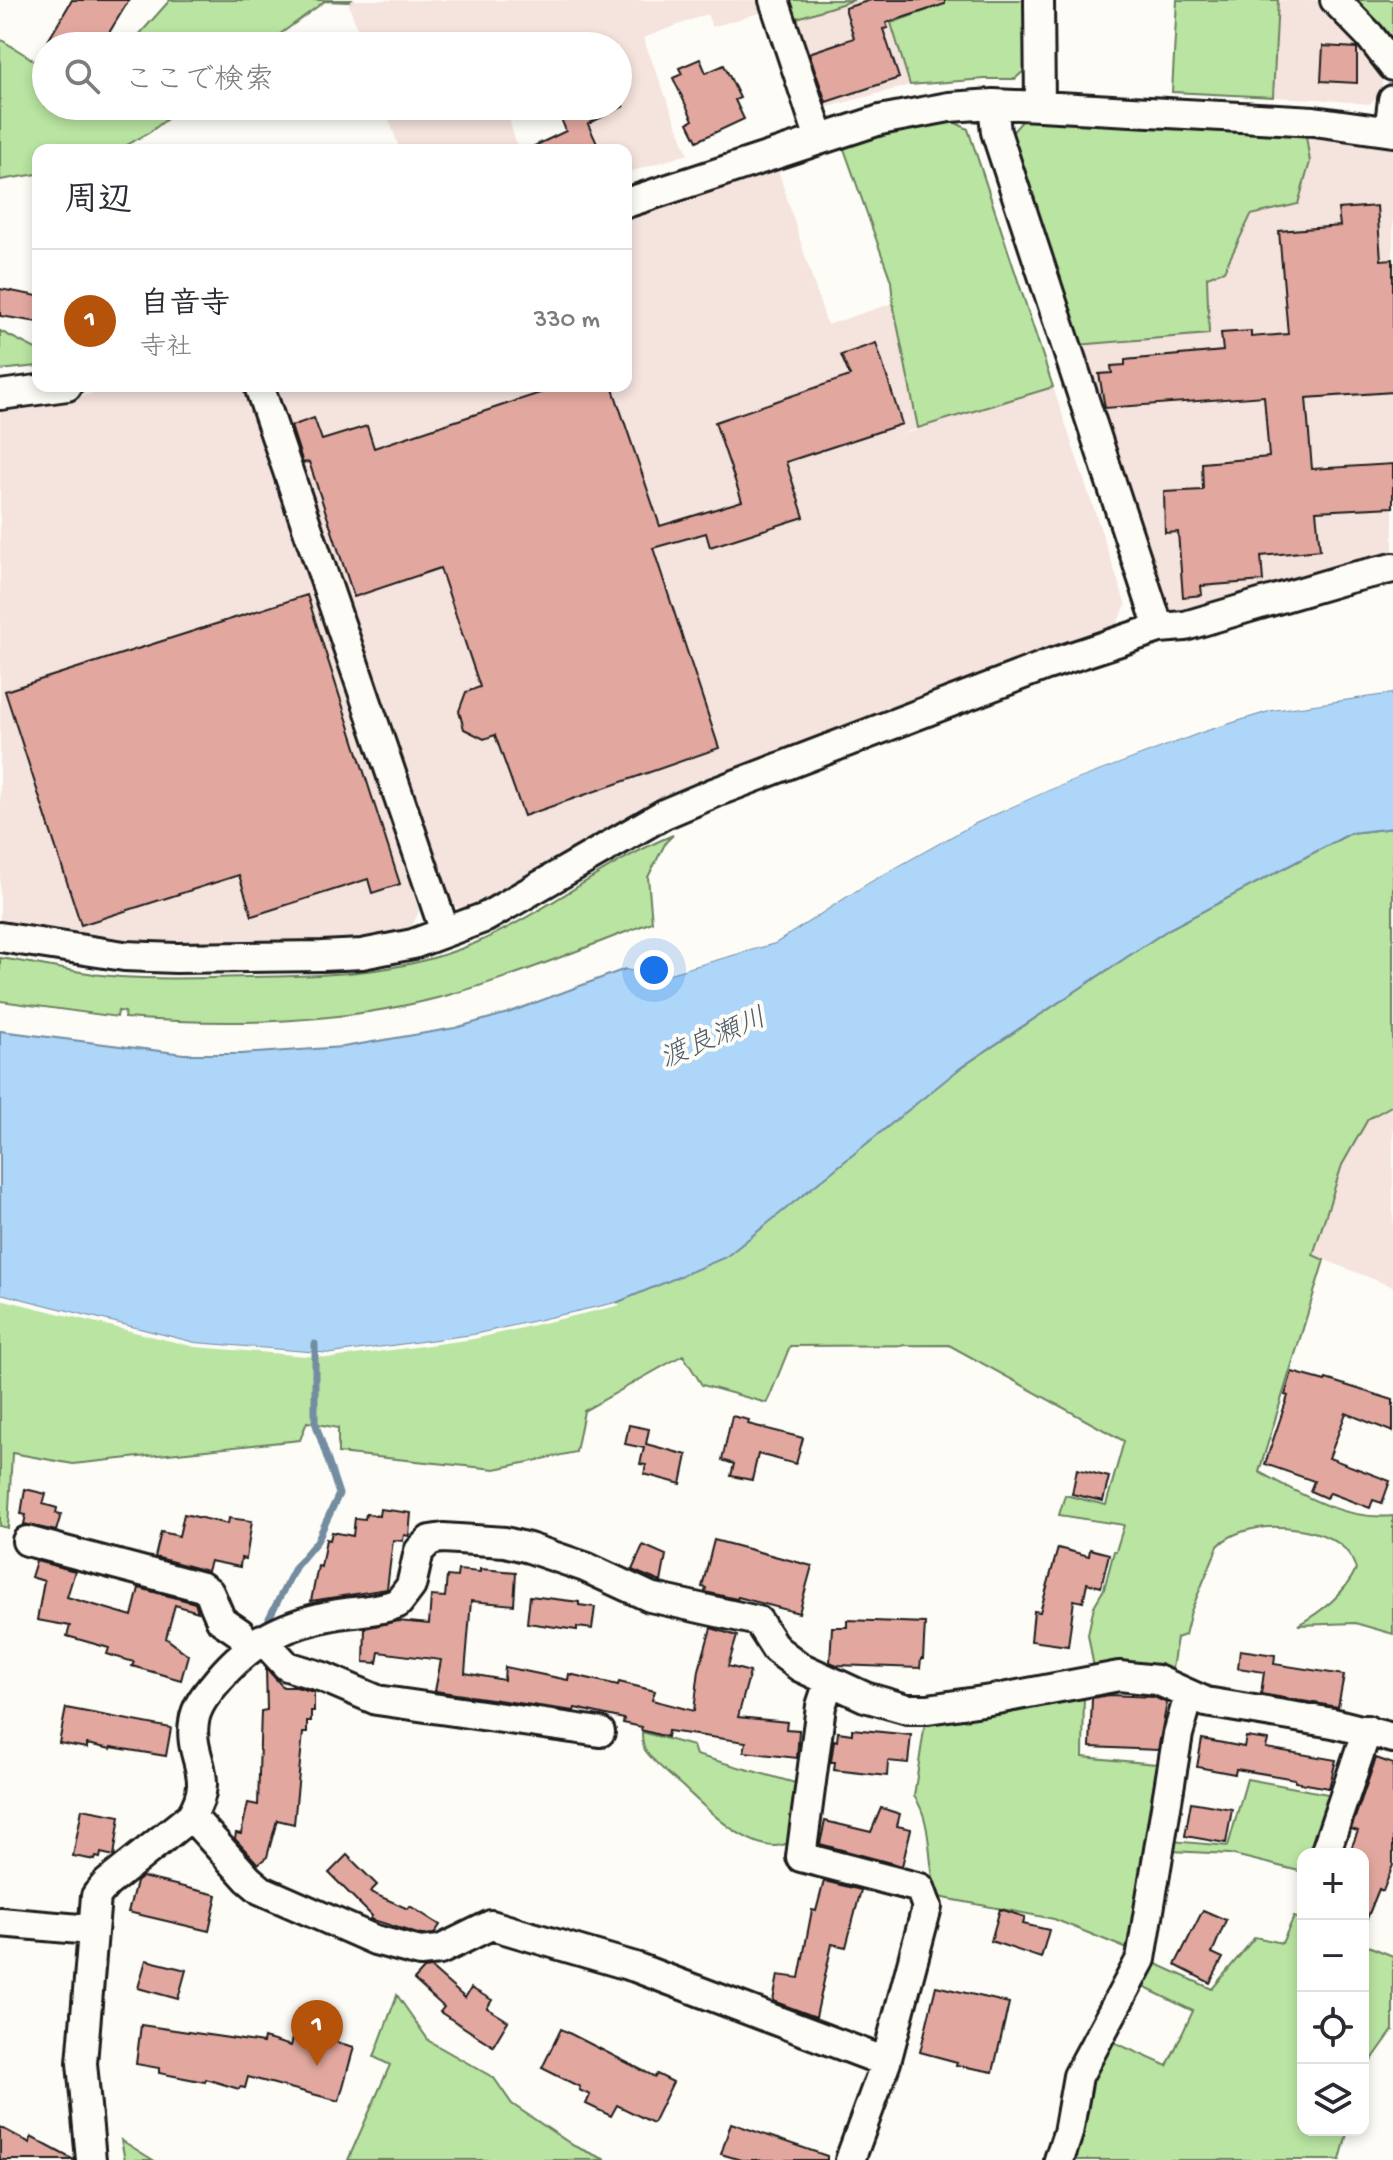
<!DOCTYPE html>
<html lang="ja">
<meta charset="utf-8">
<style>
body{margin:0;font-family:"Gochi Hand","Klee One",sans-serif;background:#f2f2f3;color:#2b2b33}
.controls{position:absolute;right:24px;bottom:24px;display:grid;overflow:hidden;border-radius:16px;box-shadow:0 4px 12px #0003}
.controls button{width:72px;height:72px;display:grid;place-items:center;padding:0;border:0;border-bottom:2px solid #e1e1e2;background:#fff;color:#2b2b33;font:40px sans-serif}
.you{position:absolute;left:654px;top:970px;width:28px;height:28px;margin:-20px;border:6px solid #fff;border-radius:50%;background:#1a73e8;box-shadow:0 0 0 12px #1a73e833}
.badge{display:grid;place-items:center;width:52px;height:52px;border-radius:50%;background:#b45309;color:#fff;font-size:26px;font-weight:700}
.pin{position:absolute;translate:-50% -66px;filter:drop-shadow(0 2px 4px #0008)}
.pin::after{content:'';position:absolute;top:42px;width:28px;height:24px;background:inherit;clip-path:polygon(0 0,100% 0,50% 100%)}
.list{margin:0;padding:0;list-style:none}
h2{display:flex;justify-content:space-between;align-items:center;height:104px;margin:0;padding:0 32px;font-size:34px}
h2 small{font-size:26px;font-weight:400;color:#7c7c81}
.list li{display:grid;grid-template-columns:52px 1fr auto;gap:24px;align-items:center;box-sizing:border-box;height:144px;padding:0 32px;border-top:2px solid #e1e1e2}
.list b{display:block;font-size:30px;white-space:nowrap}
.list p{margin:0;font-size:26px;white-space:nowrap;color:#7c7c81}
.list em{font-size:26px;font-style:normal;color:#7c7c81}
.icon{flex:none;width:44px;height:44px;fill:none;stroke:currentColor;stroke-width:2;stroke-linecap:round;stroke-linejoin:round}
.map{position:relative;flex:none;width:1393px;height:2160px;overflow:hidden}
.search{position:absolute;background:#fff;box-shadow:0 4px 12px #0003;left:32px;top:32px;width:600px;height:88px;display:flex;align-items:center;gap:20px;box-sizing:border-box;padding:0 28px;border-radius:44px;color:#7c7c81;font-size:30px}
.panel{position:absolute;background:#fff;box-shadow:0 4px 12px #0003;left:32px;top:144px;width:600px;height:248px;border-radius:16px}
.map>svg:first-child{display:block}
.built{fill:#f5e3dd}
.green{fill:#b9e4a1;stroke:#6a805e;stroke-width:2}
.water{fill:#add6f8;stroke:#738ca0;stroke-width:2}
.pier{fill:#fdfcf7}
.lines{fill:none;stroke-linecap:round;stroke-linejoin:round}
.stream{stroke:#738ca0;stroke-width:7}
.building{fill:#e2a89f;stroke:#1c1c1c;stroke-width:2}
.minor-casing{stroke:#1c1c1c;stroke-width:34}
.minor{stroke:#fdfcf7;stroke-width:28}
.labels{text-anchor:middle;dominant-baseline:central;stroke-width:8;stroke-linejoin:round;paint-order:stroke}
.water-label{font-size:28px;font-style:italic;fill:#4f5d69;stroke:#fdfcf7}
</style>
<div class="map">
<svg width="1393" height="2160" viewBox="0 0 1393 2160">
<rect width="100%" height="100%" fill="#fdfcf7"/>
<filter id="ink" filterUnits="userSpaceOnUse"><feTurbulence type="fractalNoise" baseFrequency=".0125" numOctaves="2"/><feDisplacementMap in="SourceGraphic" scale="16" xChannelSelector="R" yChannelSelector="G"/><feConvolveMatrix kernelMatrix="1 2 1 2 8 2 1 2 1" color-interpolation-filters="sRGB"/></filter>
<g filter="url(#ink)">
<path class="built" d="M351 0H762L766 11 712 27 707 14 643 38 688 154 626 173V150H602L582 106H618V46H363L348 2Z
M854 0H926L929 10 891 23 910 85 828 107 822 105 792 20Z
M1278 0H1316L1348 26 1383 72 1382 94 1369 104 1318 99 1273 97Z
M384 106H526L507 112 518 150H400Z
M1023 120 1306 136 1393 148V553L1360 560 1180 614 1162 606 1077 345Z
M777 167 827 325 893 303 918 428 897 436 1053 387 1126 605 1117 624 910 701 663 800 603 830 505 889 462 910 446 902 272 386H626V216Z
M113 386H246L419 911 411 928 349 940 165 943 101 939 0 923V408L35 406 77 398Z
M1393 1105V1287L1313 1255 1342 1165 1368 1118Z"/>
<path class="green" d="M170 0H351L348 2 325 1 264 46H129Z
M784 0H854L791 20Z
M926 0H1027V68L1015 79H985L910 85 891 23 928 10Z
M1177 0H1278L1273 97 1172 92Z
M1346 0H1393V52Z
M0 39 46 68V106H184L150 132 118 150H38V174L0 180Z
M1023 120 1306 136 1310 162 1298 204 1251 215 1224 271 1207 277 1209 334 1077 345 1009 136Z
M954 122 968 129 1053 387 918 428 893 303 891 281 843 146 903 130Z
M0 331 38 350V366L0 370Z
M1393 828V1105L1368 1119 1342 1165 1313 1255 1324 1260 1259 1472C1300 1494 1345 1521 1393 1516V1634L1355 1623 1298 1625C1322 1611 1344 1595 1356 1569 1352 1558 1348 1550 1338 1543 1309 1523 1244 1519 1218 1546L1191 1611 1185 1635 1177 1638 1171 1675 1094 1668 1088 1634 1094 1606 1104 1589 1114 1551H1116L1124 1525 1059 1515 1065 1495 1106 1505 1124 1441 949 1345 790 1346 767 1403 702 1385 683 1355 584 1411 576 1452 495 1469 338 1453V1428L307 1422 300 1440 73 1464 12 1453 8 1528 0 1526V1294L195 1343 963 1066 1169 929 1351 833Z
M673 835 666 842 648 877 652 922C583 948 515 977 445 996 340 1024 232 1026 124 1018L125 1012 118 1011 117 1017 0 1001V958C40 964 80 974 120 977 163 980 206 978 248 977 334 975 407 975 487 938 552 908 607 862 673 835Z
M1084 1691 1083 1757 1166 1765 1135 1952 1054 1919 939 1897C925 1865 935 1826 914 1796L925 1723Z
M642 1732 693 1746 696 1755 799 1784 795 1839C760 1866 705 1807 681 1785 669 1774 654 1763 645 1750 642 1745 642 1739 642 1732Z
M1247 1779 1333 1795 1314 1854H1303V1872L1230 1854 1171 1851 1172 1841 1228 1846Z
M1294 1917 1303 1920V2130H1348L1340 2160H1065L1083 2081 1109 2040 1167 2066 1193 2011 1135 1983 1150 1961 1212 1989 1255 1937 1282 1943Z
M1363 1944 1393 1956V2030L1363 2072Z
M397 1995 429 2041 494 2078 512 2104 574 2146 606 2160H348L390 2065 374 2057Z
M121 2140 153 2160H125Z"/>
<path class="water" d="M1393 693V828L1351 833 1169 929 963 1066 726 1257 616 1303 473 1335 332 1354 195 1343 0 1294V1031L184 1054H241L343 1047 455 1028 508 1013 625 969 659 976 775 943 866 884 973 824 1050 789 1204 731 1272 710Z"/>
<path class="pier" d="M1393 689V693L1272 710 1204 731 1051 789 973 824 866 884 775 943 659 976 625 969 628 965 659 972 773 940 864 880 972 821 1049 785 1203 728 1271 706Z
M0 1294 195 1343 332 1354 473 1335 616 1303 621 1305 474 1339 332 1358 195 1347 0 1299Z"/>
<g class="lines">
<path class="stream" d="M269 1618 296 1566 317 1541 339 1494 315 1422V1344"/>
</g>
<path class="building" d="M72 0H129L101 46H45Z
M871 0H945V4L886 23 888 28 883 29 899 78 826 102 809 53 854 38 845 8Z
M1323 46 1357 48V83L1321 81Z
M700 59 706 73 724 65 740 98 735 100 744 119 697 141 688 123 693 120 673 78 682 74 679 68Z
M556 106H624L588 124 600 150H526L566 131Z
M1377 206 1381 260 1393 259V392L1306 398 1312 469 1393 464V507L1316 511 1320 550 1261 556 1263 581 1201 586 1202 595 1183 597 1178 532 1165 533 1164 492 1203 490 1202 463 1269 457 1264 396 1105 408 1099 374 1112 373 1111 366 1125 365V360L1223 351 1221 333 1251 331V337L1288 334 1279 231 1340 226 1338 209Z
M0 289 38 296V322L0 316Z
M876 343 902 424 786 462 804 517 710 547 706 533 653 548 719 748 524 816 495 735 484 739 464 729 459 711 466 692 480 687 440 568 354 597 309 462 303 463 291 426 314 418 322 440 367 426 374 448 561 386H612L660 526 742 501 715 422 850 376 841 355Z
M307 595 400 884 372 893 368 879 252 916 239 875 81 925 5 691Z
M1292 1372 1325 1381 1326 1379 1393 1400V1432L1346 1413 1329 1458 1390 1481 1382 1503 1373 1500 1370 1508 1330 1493 1326 1498 1310 1491 1314 1481 1265 1464 1288 1396 1285 1395Z
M732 1416 749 1420 748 1424 803 1438 796 1464 758 1454 752 1480 731 1476 734 1464 722 1460Z
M629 1425 649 1429 646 1444 687 1455 681 1484 644 1474 646 1465 640 1464 644 1448 625 1444Z
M1077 1469 1109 1477 1103 1501 1072 1494Z
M25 1489 46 1494 43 1504 57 1508 56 1513 61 1514 56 1531 24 1524 26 1515 21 1514Z
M380 1509 411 1513 409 1536 404 1535 403 1541 393 1540 387 1589 311 1601 318 1566 321 1567 326 1539 330 1540 332 1532 353 1536 355 1518 365 1519 366 1514 379 1516Z
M184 1514 228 1524 229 1518 252 1521 246 1559 241 1558 240 1567 210 1561 207 1571 155 1557 161 1532 179 1536Z
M714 1540 812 1566 799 1613 738 1597 737 1599 705 1592 706 1588 702 1587Z
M643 1545 666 1555 661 1582 632 1570Z
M1058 1548 1089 1556 1090 1549 1109 1554 1101 1587 1087 1583 1083 1602 1074 1600 1068 1646 1031 1641 1034 1611 1040 1612Z
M36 1561 75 1571 67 1597 132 1616 139 1588 195 1603 198 1612 175 1605 166 1638 188 1655 181 1680 132 1666 134 1662 107 1654 109 1648 67 1636 70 1626 37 1620 44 1581 31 1577Z
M480 1569 516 1572 514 1605 471 1601 465 1673 504 1680 505 1667 568 1680 569 1674 618 1685 619 1682 655 1691 652 1700 694 1711 699 1670 711 1628 737 1636 728 1666 750 1672 738 1717 787 1722 786 1729 799 1730 797 1758 744 1752 746 1742 668 1731 667 1737 641 1730 642 1727 623 1723 624 1719 575 1708 574 1711 435 1691 441 1660 379 1652 377 1663 364 1662 365 1628 398 1621 429 1624 431 1596 445 1597 447 1576 457 1577 458 1570 480 1572Z
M530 1596 579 1602V1605L595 1607 592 1629 577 1627V1630L527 1623Z
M847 1620 925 1623 923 1659H921L920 1668 837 1665 830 1662 832 1627H847Z
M1240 1650 1275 1655 1274 1664 1344 1675 1338 1707 1261 1694 1264 1672 1238 1668Z
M266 1668 283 1687H296L314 1692V1711H311V1721H307V1733H303L294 1824 277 1820 267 1857 258 1864 235 1839 236 1833 241 1834 248 1803 258 1805 261 1711 267 1710Z
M1109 1695 1154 1697 1167 1703 1158 1750 1090 1747 1092 1698Z
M66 1708 171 1728 166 1756 111 1747V1749L87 1744V1748L59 1743Z
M852 1729 911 1735 908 1763 888 1761 887 1776 834 1770 835 1762H831L834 1740 837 1741 838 1732 852 1734Z
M1246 1737 1268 1740 1266 1748 1336 1760 1329 1788 1295 1782V1779L1236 1769 1235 1774 1197 1767 1202 1739 1244 1747Z
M1376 1758 1393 1764V1865L1383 1891 1379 1889 1364 1926 1363 1854H1349L1358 1831 1351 1829Z
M1191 1802 1232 1809 1226 1843 1185 1836Z
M881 1808 900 1814 897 1826 911 1829 902 1866 820 1844 825 1821 871 1832Z
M82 1809 120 1816 114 1856 101 1853 100 1858 96 1857 95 1860 73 1856Z
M347 1855 377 1885 370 1892 408 1909 410 1906 440 1925 434 1934 421 1935 370 1919 372 1916 329 1873Z
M142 1877 217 1895 209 1931 128 1912 136 1882Z
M824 1881 861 1890 846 1947 832 1944 816 2017 773 2001 778 1975 799 1978 812 1910 816 1911Z
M1000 1909 1025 1917 1023 1924 1049 1930 1041 1958 991 1941Z
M1203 1910 1226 1920 1212 1953 1223 1958 1210 1983 1175 1965Z
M146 1960 186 1970 178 1999 138 1988Z
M431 1968 465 1998 471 1988 492 2000 487 2008 508 2021 493 2046 440 2012 444 2007 414 1980 424 1969Z
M936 1986 1009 2003 993 2072 956 2065 957 2062 920 2052Z
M141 2025 263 2043 264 2038 291 2046 295 2031 313 2036 315 2027 339 2033 336 2042 354 2047 339 2101 248 2077 245 2088 240 2087 239 2089 206 2079 205 2082 159 2073V2068L136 2064Z
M561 2029 655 2077 657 2074 673 2082 653 2123 617 2105 611 2116 586 2104 590 2095 579 2090 580 2087 542 2068Z
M731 2123 827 2156V2160H741L721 2154Z
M0 2127 30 2143 31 2137 74 2160H0Z"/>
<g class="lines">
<defs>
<path id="minor" d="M774 0 820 139
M1039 0 1040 106
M1335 0 1369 35 1393 66
M993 104 996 132 1159 628
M1389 131 1393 100
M626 203 880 120 949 107 993 104 1040 106 1314 121 1393 132
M259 386 445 932
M0 395 67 386
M0 937 124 956 176 958 322 956 362 954 413 944 486 917 664 814 716 792 1047 665 1159 628 1185 626 1349 578 1393 568
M27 1541 202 1587 209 1592 221 1620 240 1633 251 1648
M262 1639 287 1666 323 1677 377 1700 600 1732
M829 1682 821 1706 801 1857 920 1888 927 1907 886 2062 850 2160
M191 1816 248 1879 261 1890 375 1940 420 1952 440 1950 491 1925 635 1967 886 2062
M1325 1854 1367 1730
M0 1922 91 1930
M91 2160 82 2063 96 1896 106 1884 191 1816C217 1775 188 1759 194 1722 196 1705 208 1692 218 1680 251 1640 288 1623 338 1614 358 1611 379 1611 398 1603L411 1586 419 1551 430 1540 443 1538 505 1542 529 1548 585 1567 650 1597 758 1621 776 1649 800 1667 865 1697 907 1709H928L997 1699 1119 1676 1157 1680 1206 1702 1333 1723 1393 1738
M1059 2160 1068 2133 1078 2076 1141 1959 1178 1734 1189 1696"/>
</defs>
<use href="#minor" class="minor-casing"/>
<use href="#minor" class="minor"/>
</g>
</g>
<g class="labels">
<g class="water-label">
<text transform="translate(714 1040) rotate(-23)">渡良瀬川</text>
</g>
</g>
</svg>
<div class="controls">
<button>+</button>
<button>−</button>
<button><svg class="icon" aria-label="locate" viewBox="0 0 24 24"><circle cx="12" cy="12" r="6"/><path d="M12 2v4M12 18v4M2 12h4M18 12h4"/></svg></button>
<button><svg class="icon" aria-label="layers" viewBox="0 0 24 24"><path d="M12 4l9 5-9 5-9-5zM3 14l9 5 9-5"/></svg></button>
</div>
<div class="you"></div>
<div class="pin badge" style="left:317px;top:2066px">1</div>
<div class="search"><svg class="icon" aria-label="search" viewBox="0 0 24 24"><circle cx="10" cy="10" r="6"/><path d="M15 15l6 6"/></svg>ここで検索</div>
<section class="panel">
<h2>周辺<small></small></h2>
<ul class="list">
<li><span class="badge">1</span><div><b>自音寺</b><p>寺社</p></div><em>330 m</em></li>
</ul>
</section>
</div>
